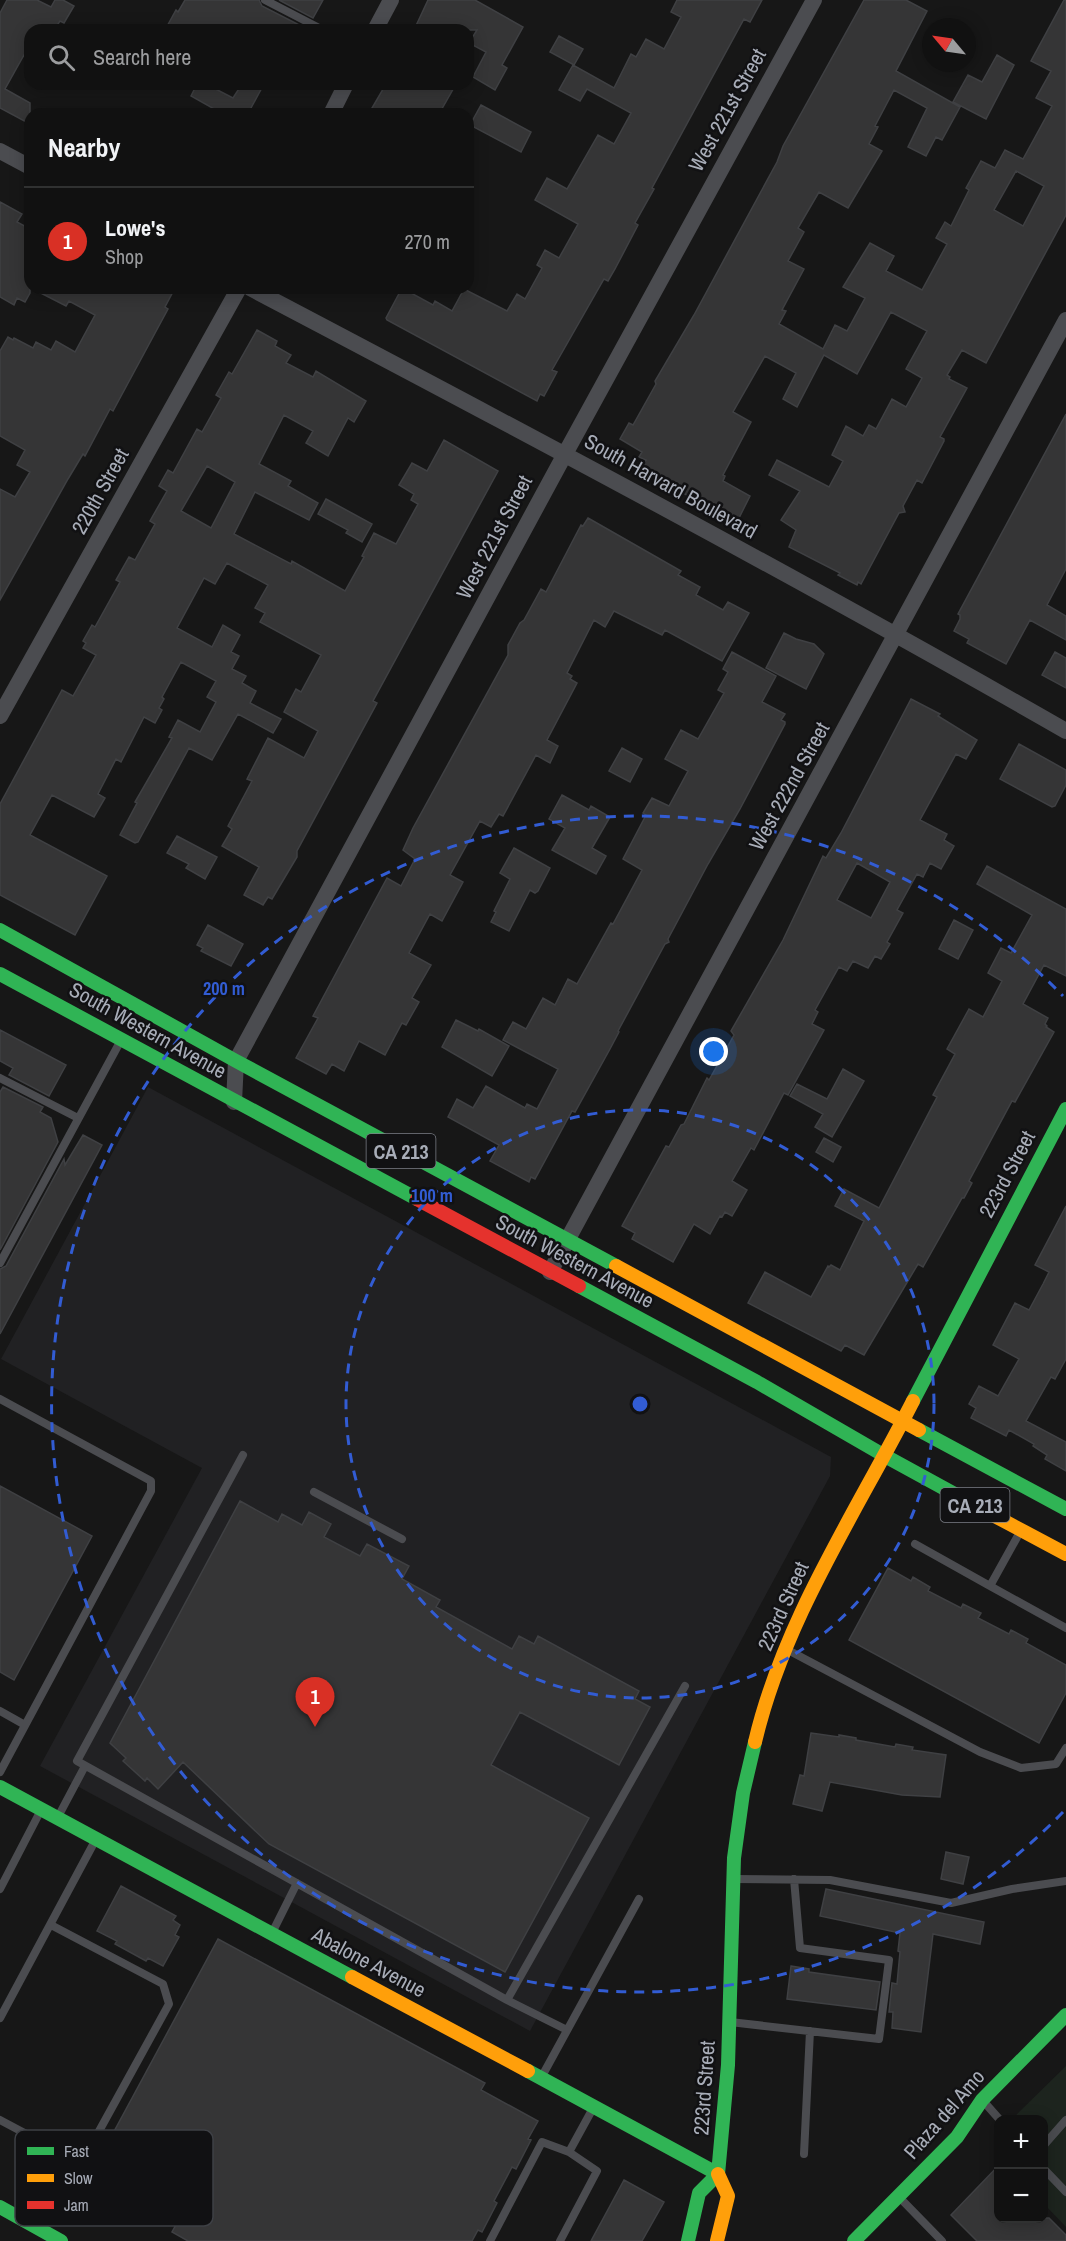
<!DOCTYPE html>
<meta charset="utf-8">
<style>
body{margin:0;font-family:"Archivo Narrow",sans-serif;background:#1e1f1f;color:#f1f3f6}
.controls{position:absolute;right:18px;bottom:18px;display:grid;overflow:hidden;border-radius:12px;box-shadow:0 3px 15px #0003}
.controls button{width:54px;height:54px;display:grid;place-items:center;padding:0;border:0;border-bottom:2px solid #303131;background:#111;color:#f1f3f6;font:30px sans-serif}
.compass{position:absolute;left:922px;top:18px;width:54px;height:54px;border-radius:50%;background:#111;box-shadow:0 3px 15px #0003;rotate:299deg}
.you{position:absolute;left:714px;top:1052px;width:21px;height:21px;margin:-15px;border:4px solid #fff;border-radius:50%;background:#1a73e8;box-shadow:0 0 0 9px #1a73e833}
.badge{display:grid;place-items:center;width:39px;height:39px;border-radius:50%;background:#d93025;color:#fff;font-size:20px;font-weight:700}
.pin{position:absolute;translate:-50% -50px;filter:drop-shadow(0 2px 3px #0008)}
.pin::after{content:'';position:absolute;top:32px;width:21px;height:18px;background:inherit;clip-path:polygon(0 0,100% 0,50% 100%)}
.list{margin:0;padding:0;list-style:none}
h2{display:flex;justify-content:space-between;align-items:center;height:78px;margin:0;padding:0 24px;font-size:26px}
h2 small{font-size:20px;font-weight:400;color:#9c9d9f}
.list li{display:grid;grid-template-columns:39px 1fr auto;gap:18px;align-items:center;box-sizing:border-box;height:108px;padding:0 24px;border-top:2px solid #303131}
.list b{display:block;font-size:22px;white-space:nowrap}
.list p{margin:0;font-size:20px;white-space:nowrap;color:#9c9d9f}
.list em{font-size:20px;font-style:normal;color:#9c9d9f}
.icon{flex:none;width:33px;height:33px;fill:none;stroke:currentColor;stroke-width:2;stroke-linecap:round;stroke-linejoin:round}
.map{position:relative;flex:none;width:1066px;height:2241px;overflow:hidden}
.search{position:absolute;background:#111;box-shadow:0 3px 15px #0003;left:24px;top:24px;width:450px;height:66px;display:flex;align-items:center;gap:15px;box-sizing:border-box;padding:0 21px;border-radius:18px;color:#9c9d9f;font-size:22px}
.panel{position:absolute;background:#111;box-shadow:0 3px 15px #0003;left:24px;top:108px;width:450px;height:186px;border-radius:18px}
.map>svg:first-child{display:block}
.built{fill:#212123}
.park{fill:#1d241e}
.building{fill:#353536;stroke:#3f4043;stroke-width:1.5;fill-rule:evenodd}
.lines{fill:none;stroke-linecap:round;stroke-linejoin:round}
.lane{stroke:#4b4c50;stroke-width:8}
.street{stroke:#4b4c50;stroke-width:16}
.fast{stroke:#30b455;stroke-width:14}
.slow{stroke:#ff9f0a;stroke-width:14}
.jam{stroke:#e5322d;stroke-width:14}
.ring{fill:none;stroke:#325cd3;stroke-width:3;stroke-dasharray:10 8}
.labels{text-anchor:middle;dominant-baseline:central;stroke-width:5;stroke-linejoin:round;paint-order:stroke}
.shield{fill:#111113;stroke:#7b7e86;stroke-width:1.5}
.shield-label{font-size:20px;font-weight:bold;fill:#a8adb8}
.street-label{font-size:21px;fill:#a8adb8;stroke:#111113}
.key{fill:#111113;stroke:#3e4045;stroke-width:1.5}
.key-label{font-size:16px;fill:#a8adb8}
.centre{fill:#325cd3;stroke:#111113;stroke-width:3}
.ring-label{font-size:18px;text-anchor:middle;font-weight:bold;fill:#325cd3;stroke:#111113;stroke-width:5;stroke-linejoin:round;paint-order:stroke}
</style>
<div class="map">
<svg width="1066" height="2241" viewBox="0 0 1066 2241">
<rect width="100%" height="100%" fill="#171717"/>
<path class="built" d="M148 1087 831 1457 830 1476 530 2031 40 1766 202 1468 1 1359Z"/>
<path class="park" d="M1066 2066V2227L1044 2204V2120H1011Z"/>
<path class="building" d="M7 0H37L51 7 55 0H63L74 6 64 23 60 21 54 30H30V58L24 55 5 89 30 103V124L0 108V13Z
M185 0H259L262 6 307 29 165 30 176 10 178 12Z
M279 0H323L313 18Z
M428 0H475L523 27 502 65 507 68 495 90 473 77 486 52 469 43 477 30H414Z
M677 0H762L750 22 744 19 652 188 654 189 635 223 638 225 615 269 608 281 604 279 552 370 557 372 544 396 540 394 537 401 387 320 386 318 402 288 433 305 435 301 452 311 464 289 507 311 517 294 525 299 542 268 537 265 545 250 559 258 578 224 535 200 547 178 567 189 598 135 614 144 631 113 587 89 580 101 559 90 573 65 614 88 631 54 636 57 646 39 664 49 681 17 671 12Z
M864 0H906L927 11 896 71 960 107 942 140 936 137 926 156 908 147 927 108 894 90 875 126 878 127 869 144 882 151 848 208 819 192 798 228 804 232 788 261 804 269 782 310 786 311 779 324 823 349 835 325 847 331 865 298 843 287 870 243 894 256 886 271 922 290 947 244 936 238 945 222 951 226 969 190 966 188 981 161 995 168 1005 150 1023 159 1052 106 1036 98 1051 71 1031 61 1064 0H1066V215L986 363 962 350 947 375 950 377 949 379 967 388 940 437 944 439V441L922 483 917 480 903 506 905 512 899 513 861 584 858 582 857 585 838 575 840 573 789 547 796 530 781 520 800 491 769 475 777 460 829 487 843 461 832 455 846 426 863 436 869 425 876 429 892 399 906 407 922 378 906 369 927 331 891 312 857 374 824 355 797 407 783 399 796 373 765 356 733 412 751 422 723 475 725 476 723 481 750 496 737 522 640 470 646 460 639 457 642 452 620 439 629 423 633 425 656 384 655 381 694 315 777 162 783 146ZM1016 171 1044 186 1023 226 994 210Z
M559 36 583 49 574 65 550 52Z
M997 55 1014 65 986 119 953 102 968 75 982 82Z
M197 84H206L233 98 242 84H264L251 108 261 114H223L191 96Z
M386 84H456L439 114H383L372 108Z
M481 105 531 132 521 152 470 125Z
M0 202 22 214 17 222 30 229V293L25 302 17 298 14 305 0 297Z
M31 288H175L165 307 168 309 113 411 110 409 85 456 83 454 68 479 0 600V489L15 497 30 472 17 465 25 450 0 436V351L8 337 13 340 14 338 33 348 36 342 51 350 56 341 75 352 95 315 69 301 66 306Z
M257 330 277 341 275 346 291 355 286 363 313 377 316 371 366 401 354 422 348 418 328 456 306 443 313 431 284 415 259 464 291 481 288 486 318 503 309 520 255 492 234 534 291 564 292 561 345 591 364 557 362 556 374 533 396 544 418 504 411 500 414 494 399 485 412 463 427 471 444 440 498 471 373 701 377 703 297 851V857L272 899 268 897 263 905 244 895 259 867 222 846 232 829 228 826 252 781 247 779 268 738 304 758 318 731 284 712 296 689 301 692 321 655 260 622 265 613 255 608 268 585 227 563 215 584 204 578 177 628 212 647 223 625 240 635 231 652 239 656 232 669 246 676 242 683 256 691 250 703 281 719 273 733 238 714 212 760 189 748 138 842 135 843 120 835 137 803 135 802 172 738 169 737 178 720 200 732 216 702 207 697 216 681 181 662 162 697 164 699 159 708 162 710 155 723 144 717 121 762 116 759 98 794 105 798 94 817 52 795 30 835 107 876 75 935 0 895V804L62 690 73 696 96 655 83 648 86 643 83 641 92 625 95 627 120 582 116 580 129 557 135 560 155 524 150 521 167 491 159 486 168 470 173 473 197 429 202 432 221 398 216 395 229 372 232 374ZM207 466 235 482 211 528 181 511Z
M1066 414V569L1047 605 1066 616V640L1030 620 1006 664 967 643 969 639 954 631 960 619V615L958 614Z
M326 499 372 524 362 542 346 533 348 530 318 514Z
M588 518 681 571 678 575 700 587 696 595 723 610 728 602 749 613 722 661 665 630 662 635 614 611 605 627 594 620 567 673 572 676 570 679 577 683 547 740 558 746 550 763 536 755 503 816 499 814 491 827 480 821 450 875 463 882 442 921 430 914 409 953 431 965 412 998 419 1002 406 1025 402 1023 385 1055 359 1041 344 1071 332 1064 326 1074 296 1058 318 1018 313 1016 387 878 401 886 415 859 403 850 413 828 508 655V645L520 623 524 620 541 589 546 592 581 525 583 526Z
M784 633 796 639 814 644 824 654 806 689 766 668Z
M732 652 776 676 762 702 785 714 781 720 785 722V724L740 809 708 864 668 939 669 942 665 944 618 1031 619 1032 610 1049 575 1112 572 1111 535 1179 531 1177 529 1182 490 1161 499 1145 448 1117 457 1099 473 1108 486 1086 525 1108 527 1104 537 1109 558 1069 503 1040 513 1022 526 1029 543 998 555 1005 568 979 577 984 611 923 613 924 642 870 623 859 646 815 643 813 652 798 669 806 688 771 665 759 681 730 698 739 724 693 718 690 728 672 723 669Z
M1055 652 1066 658V688L1042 675Z
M911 699 940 714 938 716 977 740 966 759 956 754 920 820 947 834 944 840 954 846 941 869 930 863 923 877 917 874 897 910 903 913 887 942 890 944 881 959 875 956 868 968 853 961 847 971 839 967 815 1010 818 1012 812 1024 824 1030 788 1095 784 1093 754 1150 751 1148 732 1181 747 1190 732 1216 725 1212 722 1217 720 1216 710 1234 694 1224 673 1262 632 1239 635 1233 622 1226 666 1146 669 1147 681 1125 684 1124 707 1078 709 1080 734 1035 731 1031 783 940 823 856 826 858 841 833ZM857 863 890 882 871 918 837 900Z
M1019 744 1066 770V785L1055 806 1052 807 1000 779Z
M622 748 642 759 630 782 609 771Z
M562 795 589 810 591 806 610 817 592 848 606 856 596 874 552 850 565 828 549 819Z
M177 836 217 857 205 879 186 868 189 864 167 853Z
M514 848 550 868 538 891 535 893 530 890 509 931 491 922 496 912 494 911 510 879 500 873Z
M987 866 1066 909V976L1044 965 1023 1004 1048 1018 1045 1024 1047 1026 1046 1027 1054 1032 1015 1102 1012 1101 969 1181 972 1183 964 1198H962L923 1267 918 1264 864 1355 845 1345 841 1351 748 1303 765 1272 811 1297 828 1266 829 1267 831 1265 840 1270 864 1221 835 1206 844 1189 879 1208 937 1097 933 1095 955 1054 947 1049 969 1009 983 1017 1002 981 988 973 1001 948 1011 953 1032 915 977 884Z
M954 920 973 930 958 959 939 949Z
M208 925 243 944 231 966 201 951 203 948 197 945Z
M456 1020 478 1031 479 1029 509 1046 492 1076 442 1047Z
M0 1030 66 1065 49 1096 9 1075 13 1068 0 1061Z
M843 1069 864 1081 832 1137 815 1127 823 1114 790 1096 797 1084 827 1099Z
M3 1087 43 1107 40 1112 51 1118 58 1142 0 1250V1092Z
M83 1135 102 1145 0 1334V1269L6 1266 64 1159 65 1165Z
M824 1138 841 1147 833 1162 816 1152Z
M1066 1206V1359L1055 1379 1051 1377 1026 1421 1066 1442V1471L1045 1459 1047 1455 1033 1446 1034 1444 1009 1430 1006 1436 971 1418 976 1408 969 1404 979 1386 998 1396 1019 1359 993 1345 1015 1303 1029 1310 1043 1284 1049 1272 1035 1265Z
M0 1486 92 1536 14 1680 0 1672Z
M240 1501 278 1522 282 1514 302 1525 309 1512 331 1524 324 1537 360 1556 367 1544 409 1566 402 1579 440 1600 436 1607 512 1649 519 1636 534 1644 538 1636 639 1691 635 1699 650 1707 619 1765 520 1712 491 1765 589 1818 505 1972 269 1844 183 1762 158 1789 147 1778 145 1781 123 1761 126 1758 110 1743Z
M888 1568 911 1581 913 1577 930 1587 928 1591 961 1608 963 1604 981 1613 978 1618 1009 1634 1011 1630 1028 1639 1026 1643 1066 1665V1693L1039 1743 849 1640Z
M811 1733 839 1737V1735L856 1738V1740L895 1747 896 1744 913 1747 912 1750 946 1755 940 1797 902 1795 830 1782 822 1811 793 1804 800 1775 804 1776Z
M946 1852 969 1857 963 1884 941 1879Z
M121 1886 176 1916 173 1920 180 1925 175 1935 179 1937 163 1966 148 1958 146 1961 115 1944 117 1941 97 1931Z
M826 1889 984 1922 980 1944 933 1934 921 2032 892 2028 893 2012H889L892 1983 897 1984 900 1952 898 1951 900 1933 820 1916Z
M218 1939 485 2083 481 2090 538 2121 528 2139 531 2140 516 2169 512 2167 494 2201 497 2203 482 2232 478 2230 472 2241H188L172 2232 189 2201 152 2181 161 2165 111 2137Z
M791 1966 809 1969V1972L880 1982 876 2010 787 1999Z
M999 2165V2218H1049L1066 2235V2241H977L951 2215Z
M624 2180 664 2202 642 2241H591Z"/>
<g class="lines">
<path class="lane" d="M265 0 323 30
M0 1078 78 1118
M0 1263 120 1042
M0 1399 151 1481V1491L0 1772
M243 1455 77 1761 507 2000 685 1686
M314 1492 402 1539
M1020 1532 990 1586 1066 1628
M915 1544 990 1586
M786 1649 980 1752 1021 1768 1056 1764 1066 1748
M0 1711 25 1725
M59 1815 85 1766
M734 1879 830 1880 951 1903 1012 1889 1066 1881
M0 1889 41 1810
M272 1933 297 1883
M507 2000 567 2030
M0 2018 96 1839
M730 2022 879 2039 889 1960 800 1948 794 1879
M541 2078 639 1899
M985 2103 1000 2120
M0 2120 64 2154 84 2149 98 2133 169 2004 163 1984 51 1925
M1044 2145 1066 2120
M569 2152 592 2110
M804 2154 810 2031
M1044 2169 1066 2192
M899 2197 942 2241
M490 2241 542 2142 569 2152 597 2171 560 2241"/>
<path class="street" d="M375 30 391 0
M331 114 346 84
M0 151 30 167
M250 288C524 432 797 577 1066 731
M0 716 239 288
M234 1102 236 1061 565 454 814 0
M550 1272 1066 320"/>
<path class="fast" d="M0 930 236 1061 616 1266
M0 974 417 1199
M579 1286 757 1382 885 1456 991 1514
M913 1401 1066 1109
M919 1430 1066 1509
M0 1787 352 1977
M528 2071 718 2174
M718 2174 728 2065 734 1858 743 1793 755 1742
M0 2207 61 2241
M688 2241 699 2193 718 2174
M854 2241 957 2137 982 2100 1066 2015"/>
<path class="slow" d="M616 1266 919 1430
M991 1514 1066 1554
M755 1742C784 1619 856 1513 913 1401
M352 1977 528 2071
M717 2241 728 2196 718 2174"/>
<path class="jam" d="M417 1199 579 1286"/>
</g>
<g class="ring">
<circle cx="640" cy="1404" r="294"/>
<path d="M1063 1812A588 588 0 1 1 1063 996"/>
</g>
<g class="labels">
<g class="shield">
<rect x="366.5" y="1134" width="69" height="34" rx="4.5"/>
<rect x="940.5" y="1488" width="69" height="34" rx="4.5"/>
</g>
<g class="shield-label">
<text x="401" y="1151">CA 213</text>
<text x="975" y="1505">CA 213</text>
</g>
<g class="street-label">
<text transform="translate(727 110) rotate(-61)">West 221st Street</text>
<text transform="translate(671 486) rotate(29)">South Harvard Boulevard</text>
<text transform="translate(100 491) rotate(-61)">220th Street</text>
<text transform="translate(494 537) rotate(-62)">West 221st Street</text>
<text transform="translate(789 786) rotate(-61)">West 222nd Street</text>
<text transform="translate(148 1030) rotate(29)">South Western Avenue</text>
<text transform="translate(1007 1174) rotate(-62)">223rd Street</text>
<text transform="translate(575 1261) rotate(28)">South Western Avenue</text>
<text transform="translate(783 1606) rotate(-66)">223rd Street</text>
<text transform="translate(369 1962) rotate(28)">Abalone Avenue</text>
<text transform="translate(704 2088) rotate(-86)">223rd Street</text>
<text transform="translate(944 2114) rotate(-49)">Plaza del Amo</text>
</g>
</g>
<rect x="15" y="2130" width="198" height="96" rx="9" class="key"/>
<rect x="27" y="2147" width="27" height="8" fill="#30b455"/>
<rect x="27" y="2174" width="27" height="8" fill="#ff9f0a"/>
<rect x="27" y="2201" width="27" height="8" fill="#e5322d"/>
<g class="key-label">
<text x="64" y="2157">Fast</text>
<text x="64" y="2184">Slow</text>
<text x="64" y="2211">Jam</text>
</g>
<circle cx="640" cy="1404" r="9" class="centre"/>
<g class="ring-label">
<text x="224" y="995">200 m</text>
<text x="432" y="1202">100 m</text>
</g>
</svg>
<div class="controls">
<button>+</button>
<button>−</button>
</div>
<svg class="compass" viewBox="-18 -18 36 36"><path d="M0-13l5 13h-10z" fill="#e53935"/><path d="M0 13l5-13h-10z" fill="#9c9d9f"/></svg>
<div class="you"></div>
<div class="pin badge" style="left:315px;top:1727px">1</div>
<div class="search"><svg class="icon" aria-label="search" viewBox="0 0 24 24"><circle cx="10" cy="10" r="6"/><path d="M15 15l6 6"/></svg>Search here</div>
<section class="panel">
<h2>Nearby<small></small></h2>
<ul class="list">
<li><span class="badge">1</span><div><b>Lowe's</b><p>Shop</p></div><em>270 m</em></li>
</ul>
</section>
</div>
